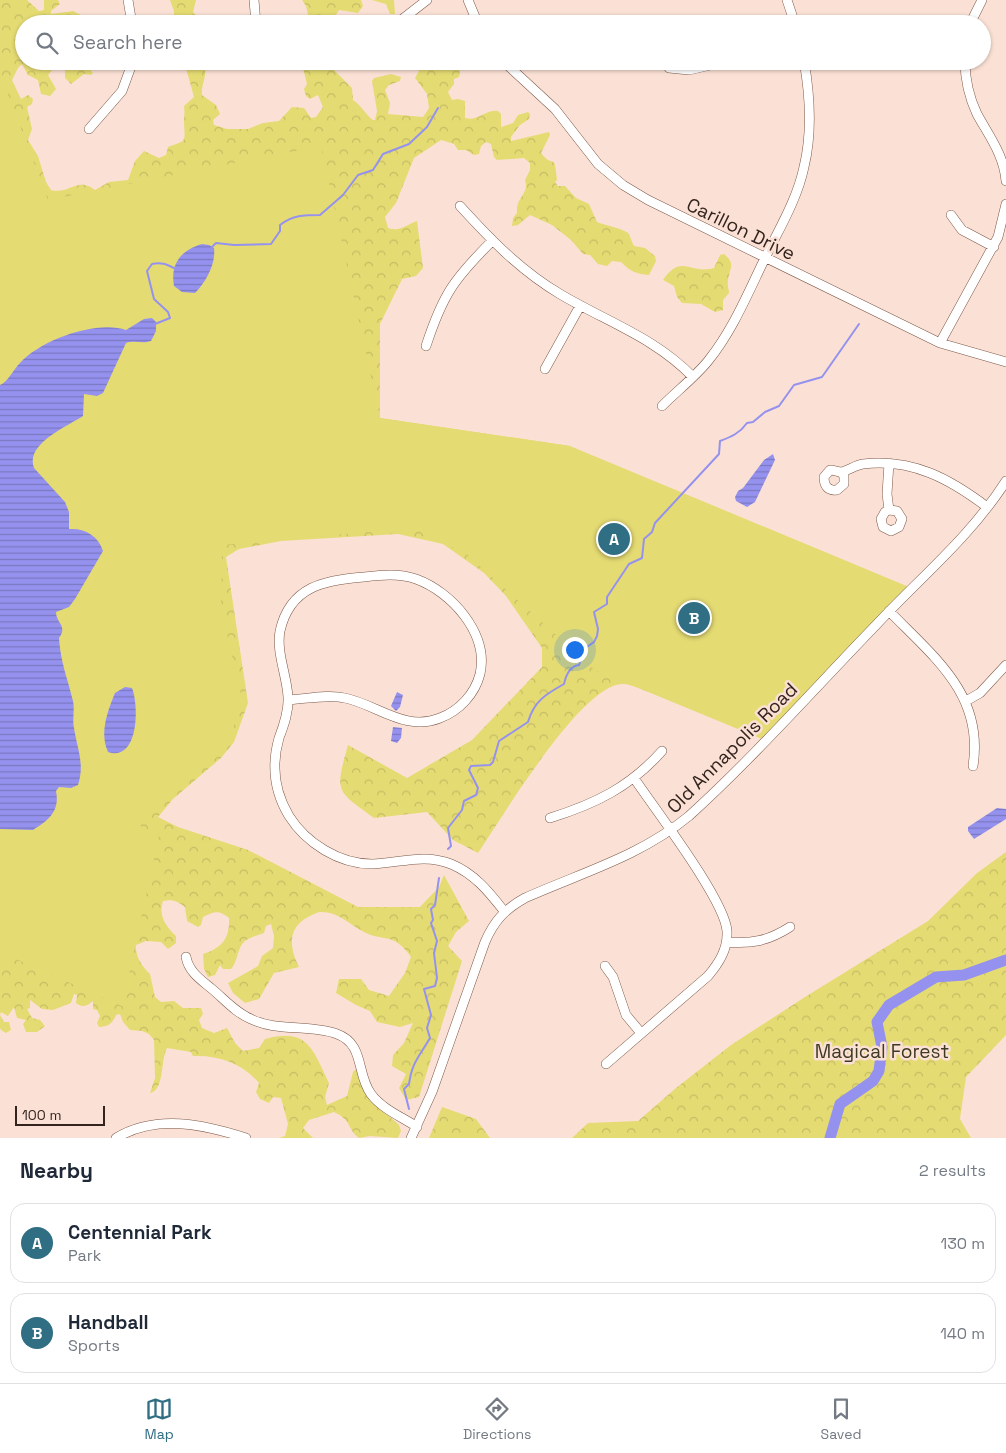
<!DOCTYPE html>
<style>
body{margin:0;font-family:"Space Grotesk",sans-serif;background:#f2f2f3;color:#1f2937}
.scale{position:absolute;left:15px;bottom:12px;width:90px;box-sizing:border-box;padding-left:5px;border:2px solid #33231c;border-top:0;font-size:14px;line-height:18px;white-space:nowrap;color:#33231c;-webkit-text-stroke:4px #fbe1d5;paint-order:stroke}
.you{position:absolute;left:574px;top:649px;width:18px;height:18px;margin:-12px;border:4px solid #fff;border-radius:50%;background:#1a73e8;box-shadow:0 0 0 8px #1a73e833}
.badge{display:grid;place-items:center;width:32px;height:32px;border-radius:50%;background:#306e83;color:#fff;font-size:16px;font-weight:700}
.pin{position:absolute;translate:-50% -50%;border:2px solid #fff;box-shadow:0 1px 5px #0006}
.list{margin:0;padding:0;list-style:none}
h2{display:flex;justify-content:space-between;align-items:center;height:65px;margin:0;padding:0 20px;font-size:21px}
h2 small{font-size:16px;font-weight:400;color:#747a83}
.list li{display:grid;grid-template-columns:32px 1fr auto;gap:15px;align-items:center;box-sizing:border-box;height:80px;margin:0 10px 10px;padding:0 10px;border:1px solid #e0e1e3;border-radius:15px}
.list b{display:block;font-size:19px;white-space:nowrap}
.list p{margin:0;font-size:16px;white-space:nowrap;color:#747a83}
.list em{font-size:16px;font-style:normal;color:#747a83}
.icon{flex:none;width:28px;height:28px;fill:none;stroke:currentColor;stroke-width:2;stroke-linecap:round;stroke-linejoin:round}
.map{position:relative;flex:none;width:1006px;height:1138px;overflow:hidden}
.search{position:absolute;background:#fff;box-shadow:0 1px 4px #0004;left:15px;right:15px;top:15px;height:55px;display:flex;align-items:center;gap:12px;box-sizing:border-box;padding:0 18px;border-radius:28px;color:#747a83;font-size:19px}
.sheet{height:245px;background:#fff}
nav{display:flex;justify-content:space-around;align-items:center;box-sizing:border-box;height:70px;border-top:1px solid #e0e1e3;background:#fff;font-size:14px;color:#747a83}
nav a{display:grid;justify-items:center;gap:2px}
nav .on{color:#306e83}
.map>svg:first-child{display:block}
.forest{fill:url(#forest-crowns)}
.green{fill:#e5db73}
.water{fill:url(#water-rules)}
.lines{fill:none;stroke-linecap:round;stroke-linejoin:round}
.stream{stroke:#9592ef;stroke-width:2}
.river{stroke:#9592ef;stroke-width:11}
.minor-casing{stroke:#7c5747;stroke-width:10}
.minor{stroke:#fff;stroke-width:9}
.labels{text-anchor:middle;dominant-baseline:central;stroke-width:5;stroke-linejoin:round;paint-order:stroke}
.street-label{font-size:19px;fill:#33231c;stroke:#fbe1d5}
.park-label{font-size:19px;fill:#3d3a22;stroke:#fbe1d5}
</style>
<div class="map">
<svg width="1006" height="1138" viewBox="0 0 1006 1138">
<defs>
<pattern id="forest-crowns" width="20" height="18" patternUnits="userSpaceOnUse" patternTransform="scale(1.25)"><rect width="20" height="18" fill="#e5db73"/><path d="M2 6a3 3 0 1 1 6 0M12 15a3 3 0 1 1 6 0" fill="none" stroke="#c5bc63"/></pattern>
<pattern id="water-rules" width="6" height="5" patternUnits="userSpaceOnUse" patternTransform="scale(1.25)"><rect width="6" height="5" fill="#9592ef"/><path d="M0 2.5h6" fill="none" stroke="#7a77c1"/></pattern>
</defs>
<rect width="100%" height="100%" fill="#fbe1d5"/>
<path class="forest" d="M0 0H27L39 11 44 10V0H58L60 4 51 11V14L73 11 85 17 87 24H24V61C46 61 79 54 93 73L91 75 84 74 71 84 65 78V66L54 68 48 75 56 89 50 96 41 94 38 80 28 75 22 64 18 68 12 80 21 99 28 95 33 99 32 104 27 107 32 129 28 140 38 156 46 182 51 190C69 195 77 176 95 190L109 182 128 180 135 161 144 151 159 158 166 155 168 147C187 140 185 143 184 122 184 117 185 112 184 106L194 97 184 61H203C209 77 201 81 202 95L216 105 220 114 213 120 214 125 227 129H248L263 123 279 121 292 107 304 108 311 118 316 117 323 107 318 95 310 99 306 96 304 89 307 84 303 68 316 61H330L332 68 352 88 353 100C362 106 365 114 373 120H375L377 111 372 81 374 78 391 74 401 77 400 81 389 85 385 90 390 103 388 114 423 117 429 108 427 94 415 78 419 71 416 61H451L453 66 459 67 460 70 459 77 454 79V84L448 92 452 100 458 99 465 101V118C477 122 486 109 498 111L501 114V127L513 123 518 115 528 112 530 114 529 119 520 125 511 137V141L549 132 550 135 541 153C554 170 554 150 557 180L555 182 558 186H565L576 198 589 204 597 222C604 225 625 229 629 234 631 238 632 243 634 246L645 248 655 256 656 261 649 275C635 274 630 271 621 262L612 261 607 266 598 264 590 255 583 254 571 240 552 225 530 215 518 225 512 226 513 218 517 213C515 197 530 194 525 180L530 170V163L524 158 497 160 494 157 491 144 486 142 481 146 479 154 474 155 466 150H458L454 144 441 140 414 158 396 203 385 217 388 228C400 232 406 225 417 221L423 268 416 276 402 279 380 324V418L570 446 399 502 652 691 649 692C642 690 631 684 623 684 582 683 501 819 478 853L453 840 427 812 374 818C335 790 335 792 348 745L407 778 472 740 542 667V648L506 596 484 573 443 544 398 534 281 541 239 549 226 557 248 703 234 742 221 758 173 799 158 817 178 827 248 850 358 907H420L439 887 444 875 469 921 456 932 448 946 462 961 419 1097 406 1100 399 1088 406 1074 392 1066 393 1055 404 1043 413 1023 400 1027 377 1022 370 1011 356 1005 336 993 339 979H361L369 990 389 996 405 973 411 957C393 931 384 943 362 931 348 923 338 912 321 912 318 912 314 914 310 916 287 927 289 947 299 967L274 973 259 999 245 1003 233 993 228 983 258 966 262 956 273 948 274 936 271 924 266 926 264 933C259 935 250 937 245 941 237 947 238 962 231 969H223L220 965 215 975 208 977 204 969 203 954C222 948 230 938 229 918 219 910 215 911 203 917L201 925 198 927 187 921 185 907C177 901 173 899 163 901 158 916 166 926 176 936V943L168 949 161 942 146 941 136 945C135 956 142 967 150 974L155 997 161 1002 174 1001 183 1008H201L203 1014 199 1020 202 1028 214 1033 227 1028 235 1043 243 1051 259 1048 265 1039C308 1027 313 1050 329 1083L325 1097 327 1105 347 1096 353 1072 357 1068 378 1106 399 1125 401 1131 398 1138 370 1136 359 1138C346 1128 353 1121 334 1112L309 1120 303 1128 313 1138H279L285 1136 288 1124 281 1098 273 1097 269 1103 260 1099 256 1092 259 1083C242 1063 219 1055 193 1056L191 1052 167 1048C160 1061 165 1090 150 1093L155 1078 154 1040 149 1034 142 1031 130 1030 123 1022 120 1014 116 1015C113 1023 108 1027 99 1027L97 1023 100 1016 97 1010 93 1009V1001C88 1005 84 1009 76 1003L77 995 74 994 71 1003 53 1010 42 1009 30 1000V1008L27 1009 32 1018 40 1020 45 1026 37 1032H26L23 1024 26 1020 17 1018 14 1007 8 1016 1 1012 0 1015 4 1022H9L11 1030 6 1033 1 1030 0 1028Z
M170 0H196L193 12 199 19H206L208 24H179L174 20V11Z
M302 0H361L363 6 358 13 339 10 331 23 305 24 309 18 306 6Z
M372 0H394L395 14H390L386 4Z
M724 254C736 264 730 267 728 280 727 285 729 289 729 293L723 300V310L715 312 701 304 682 303 677 297 674 286 663 280C682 253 689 275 714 268L720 255Z
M1006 852V1035L966 1077 960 1119 971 1138H572L588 1123 638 1121 676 1088 731 1045 805 997 928 921 977 873Z
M442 1107 476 1119 490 1138H429Z"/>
<path class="green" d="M0 73 48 200 321 146 380 418 570 446 909 587 762 739 595 670 462 550 443 544 409 526 398 534 367 532 222 545 221 608 243 703 223 752 135 823 159 836 122 1006 0 952Z"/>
<path class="water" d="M202 244 209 245 214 248C216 264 206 282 195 293L182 292 174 286C170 264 181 250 202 244Z
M152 318 156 322V331L151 341C142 344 135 340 126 343L103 393 97 396 84 394 83 416C66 427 25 444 34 468L65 502 69 512V529C84 528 98 535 103 551L75 599 69 607 56 612C56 623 68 626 59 638 61 664 67 676 73 701 75 710 72 719 74 728 77 748 85 764 78 785L71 788 59 787 56 791C60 811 49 820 33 830L0 829V385C8 382 13 370 20 363 41 340 96 320 126 330L144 319Z
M773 454 775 460 755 502 747 507 736 501 735 497 738 491 743 488 764 460Z
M125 687 132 688C139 705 139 762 108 752 99 733 108 710 115 693Z
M397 692 403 695 400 707 396 711 391 706Z
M393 727 402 728 401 738 397 743 391 741Z
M997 808 1006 809V819L974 839 968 831V827Z"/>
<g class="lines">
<path class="stream" d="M212 247 216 243 234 245 271 244 280 231V225C293 215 304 215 320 215L343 195 358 175 373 170 383 154 409 144 427 127 438 108
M155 324 170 318 168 312 154 299 147 271 152 264C161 262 166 264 174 268
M448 849 451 846 448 828 462 810 464 801 476 795 478 788 469 770 471 766 490 765 493 762 499 741 528 722C534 701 546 694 564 684 566 675 570 666 579 665L584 649 594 642 597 636 598 629 594 612 607 604V597L629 564 642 558 644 539 652 532 655 523 719 454 720 441C731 437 740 433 747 423L753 422 765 412 779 406 794 385 822 377 859 324
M409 1109 404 1089 409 1084C412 1062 419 1057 430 1038L427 1028 431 1015 424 989 435 986 437 978 434 953 437 941 431 923 433 920 431 909 435 905 439 878"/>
<path class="river" d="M830 1138 840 1104 873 1081 879 1071 882 1047 877 1022 889 1005 936 977 964 975 1006 960"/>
<defs>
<path id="minor" d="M128 0 132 24
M254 0 256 24
M468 0 478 24
M787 0 795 24
M396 24 427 0
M970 24 982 0
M260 61 261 63
M379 61V63
M503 61 555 109 598 164 623 185 648 200 940 343 1006 362
M965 61C965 80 969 97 977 114 989 136 1004 155 1006 181
M669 68 689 70 728 61
M89 129 122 91 133 61
M460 206C491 240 521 271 560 294 607 322 654 337 693 377
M951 215 962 230 994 247
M940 343 998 237 1006 204
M426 346C443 294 454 279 492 241
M545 369 580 306
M662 406C677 391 695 377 708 361 733 330 748 293 765 258 779 229 797 200 804 167 812 134 810 95 804 61
M889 463 887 494 889 510 897 511 902 519 899 527 891 531 883 527 881 519 885 512 889 510
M841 472 844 476V484L837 490C828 491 824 486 824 477L830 470C834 470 838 472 841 472 848 471 855 465 863 464 912 458 950 479 987 507
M889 611C935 658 984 695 973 766
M288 700C306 699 328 694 345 698 378 705 405 732 440 718 459 711 475 694 480 674 489 634 452 592 416 579 399 573 381 575 364 577 325 580 290 586 280 631 276 652 287 676 288 697 289 711 284 725 279 738 271 766 274 791 289 816 306 843 339 864 372 864 400 863 424 853 451 864 475 874 489 892 504 911
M966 701 980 693 1006 665
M550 818C595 804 630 787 662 751
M727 942C752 944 768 941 790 927
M186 957C189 972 200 979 212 989 224 999 236 1013 251 1019 277 1032 310 1024 337 1034 365 1044 356 1074 371 1094 382 1109 402 1117 417 1127
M605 966 613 977 626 1015 641 1033
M606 1064 708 976C719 963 728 949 727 931 725 900 654 808 634 778
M116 1138C156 1114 203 1124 246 1138
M411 1138 432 1092 485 942C494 921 505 909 525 898 583 872 639 857 689 816 755 756 815 688 877 624 921 577 971 536 1006 481"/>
</defs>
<use href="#minor" class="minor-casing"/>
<use href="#minor" class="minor"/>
</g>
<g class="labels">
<g class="street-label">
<text transform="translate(741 229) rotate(26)">Carillon Drive</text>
<text transform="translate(732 748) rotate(-45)">Old Annapolis Road</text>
</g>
<g class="park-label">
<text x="882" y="1051">Magical Forest</text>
</g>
</g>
</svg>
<div class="scale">100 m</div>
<div class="you"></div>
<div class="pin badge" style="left:614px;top:539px">A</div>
<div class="pin badge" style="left:694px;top:618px">B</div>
<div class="search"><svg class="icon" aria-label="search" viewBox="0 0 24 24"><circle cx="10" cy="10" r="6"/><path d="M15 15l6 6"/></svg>Search here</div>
</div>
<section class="sheet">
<h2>Nearby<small>2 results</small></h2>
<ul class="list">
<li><span class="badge">A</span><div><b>Centennial Park</b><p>Park</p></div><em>130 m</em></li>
<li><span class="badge">B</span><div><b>Handball</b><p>Sports</p></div><em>140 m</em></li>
</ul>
</section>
<nav>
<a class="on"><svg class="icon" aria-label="map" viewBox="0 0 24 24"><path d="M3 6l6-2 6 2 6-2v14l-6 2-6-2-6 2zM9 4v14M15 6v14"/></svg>Map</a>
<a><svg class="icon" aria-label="directions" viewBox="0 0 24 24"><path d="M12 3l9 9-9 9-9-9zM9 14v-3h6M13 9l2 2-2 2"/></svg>Directions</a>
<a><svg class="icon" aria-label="saved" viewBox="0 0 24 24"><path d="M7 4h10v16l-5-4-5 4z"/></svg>Saved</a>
</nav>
